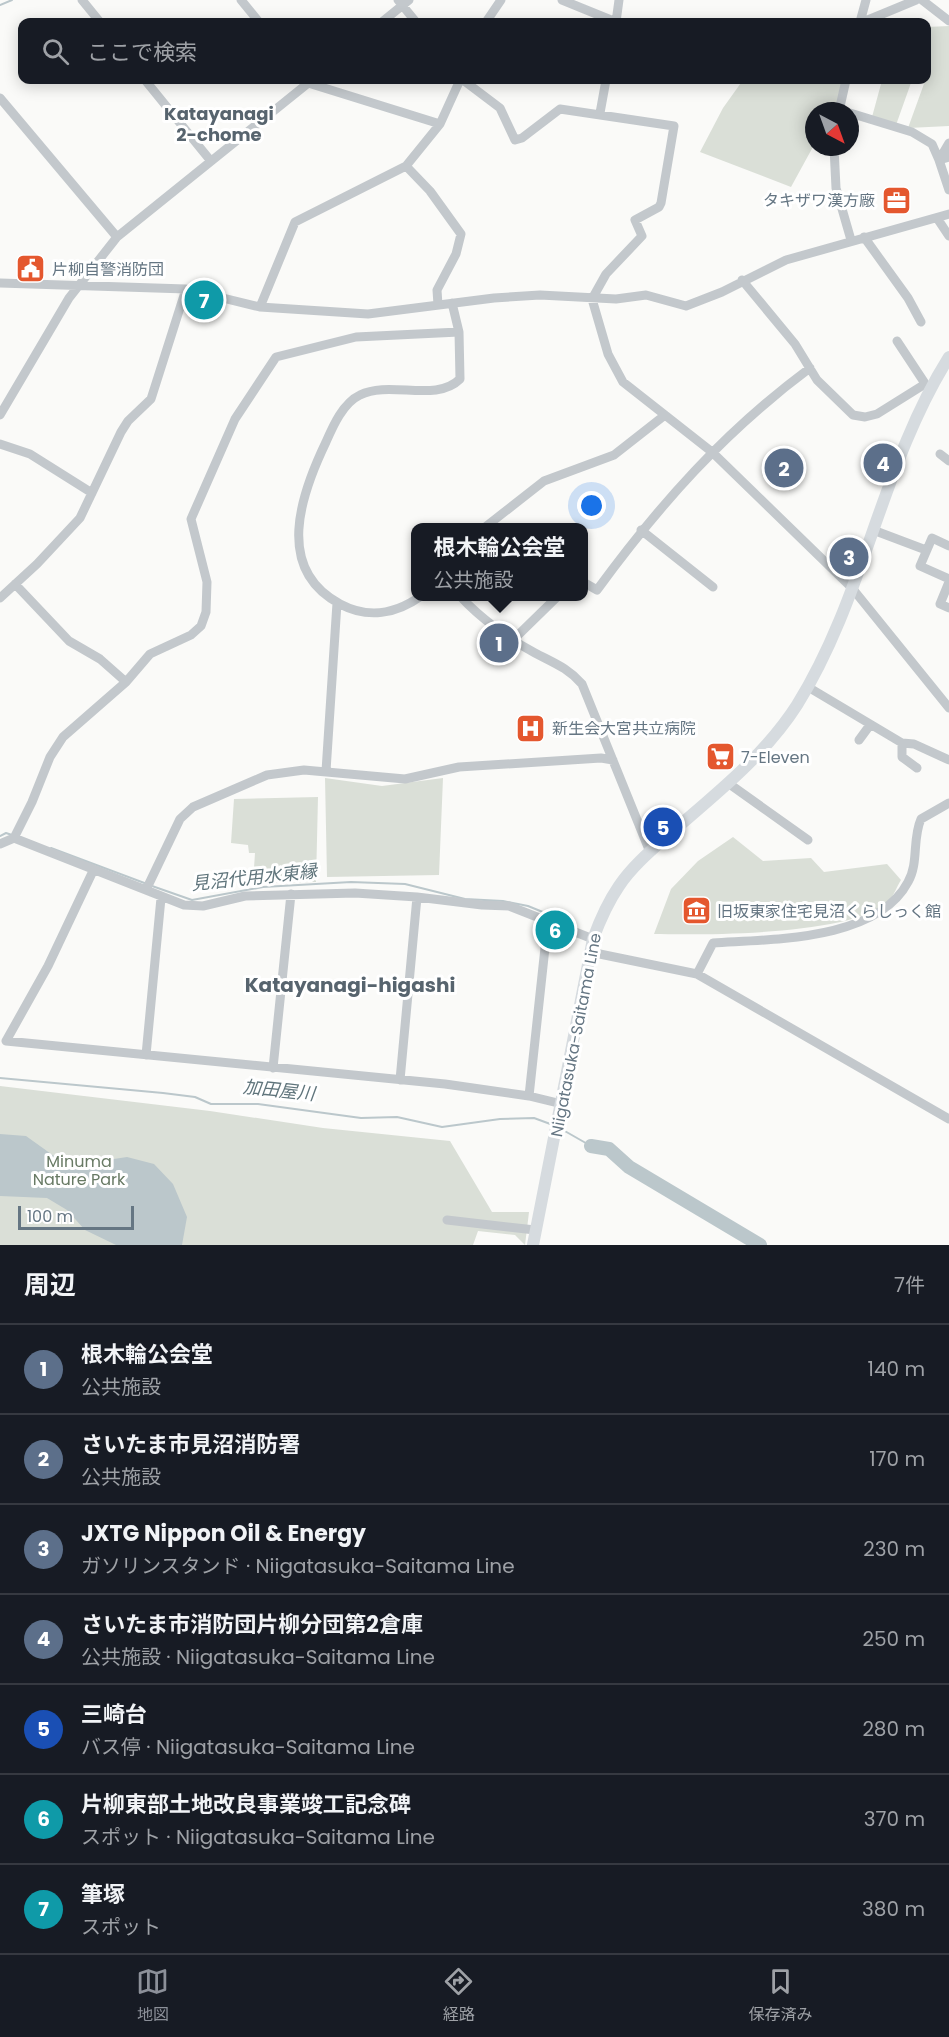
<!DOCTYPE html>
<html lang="ja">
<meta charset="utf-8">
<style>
body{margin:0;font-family:Poppins,"Noto Sans JP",sans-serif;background:#242831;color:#f1f3f6}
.compass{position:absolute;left:805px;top:102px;width:54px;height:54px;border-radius:50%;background:#171b24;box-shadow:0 3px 15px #0003;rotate:139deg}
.scale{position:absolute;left:18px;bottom:15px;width:116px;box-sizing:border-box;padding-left:6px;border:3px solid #657683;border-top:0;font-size:16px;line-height:21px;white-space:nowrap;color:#657683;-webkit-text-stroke:4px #fff;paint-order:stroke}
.you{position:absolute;left:592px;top:506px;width:21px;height:21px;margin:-15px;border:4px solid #fff;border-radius:50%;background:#1a73e8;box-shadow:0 0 0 9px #1a73e833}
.badge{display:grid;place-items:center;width:39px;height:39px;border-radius:50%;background:#8c9099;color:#fff;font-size:20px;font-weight:700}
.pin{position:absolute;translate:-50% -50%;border:3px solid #fff;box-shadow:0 2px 6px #0006}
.popup{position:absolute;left:411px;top:523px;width:177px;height:78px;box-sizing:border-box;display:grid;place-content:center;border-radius:12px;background:#171b24;filter:drop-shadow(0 2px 4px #0005);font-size:20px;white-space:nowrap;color:#9ea1a6}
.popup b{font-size:22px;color:#f1f3f6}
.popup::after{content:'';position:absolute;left:50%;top:100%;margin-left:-12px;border:12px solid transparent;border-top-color:#171b24}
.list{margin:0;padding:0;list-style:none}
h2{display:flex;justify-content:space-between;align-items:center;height:78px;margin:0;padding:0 24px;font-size:26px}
h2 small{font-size:20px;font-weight:400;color:#9ea1a6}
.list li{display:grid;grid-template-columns:39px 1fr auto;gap:18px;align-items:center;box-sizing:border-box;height:90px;padding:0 24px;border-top:2px solid #363941}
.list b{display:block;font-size:22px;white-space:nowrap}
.list p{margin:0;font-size:20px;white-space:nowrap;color:#9ea1a6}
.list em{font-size:20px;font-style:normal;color:#9ea1a6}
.icon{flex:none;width:33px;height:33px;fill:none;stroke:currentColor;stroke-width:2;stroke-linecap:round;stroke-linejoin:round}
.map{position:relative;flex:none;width:949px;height:1245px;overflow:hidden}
.search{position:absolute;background:#171b24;box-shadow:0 3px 15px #0003;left:18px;right:18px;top:18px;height:66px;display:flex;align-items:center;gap:15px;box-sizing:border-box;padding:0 21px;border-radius:12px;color:#9ea1a6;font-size:22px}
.sheet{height:708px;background:#171b24}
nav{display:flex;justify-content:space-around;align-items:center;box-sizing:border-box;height:84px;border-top:2px solid #363941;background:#171b24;font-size:16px;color:#9ea1a6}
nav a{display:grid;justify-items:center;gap:3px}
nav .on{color:#8c9099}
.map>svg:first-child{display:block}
.green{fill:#dadfd7}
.water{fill:#bbc7cb}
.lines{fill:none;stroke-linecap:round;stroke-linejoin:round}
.stream{stroke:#bbc7cb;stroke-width:2}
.river{stroke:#bbc7cb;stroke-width:14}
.minor{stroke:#c3c8cc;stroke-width:9}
.major{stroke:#d6dbdf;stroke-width:12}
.labels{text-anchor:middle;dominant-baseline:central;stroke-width:6;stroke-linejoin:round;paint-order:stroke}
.poi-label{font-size:16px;fill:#657683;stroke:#fff;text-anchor:start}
.street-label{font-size:16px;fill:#657683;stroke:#fff}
.park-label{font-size:16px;fill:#687a64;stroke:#fff}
.neighbourhood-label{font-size:18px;font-weight:bold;fill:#57646e;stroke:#fff}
.water-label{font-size:18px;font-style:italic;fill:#60757c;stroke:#fff}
.quarter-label{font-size:20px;font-weight:bold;fill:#57646e;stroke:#fff}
</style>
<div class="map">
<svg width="949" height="1245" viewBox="0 0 949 1245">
<rect width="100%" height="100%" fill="#fafaf8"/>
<path class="green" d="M949 26V126L908 128 929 70 927 69V27Z
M743 80H845L838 111H814V145L791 187 700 152 723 108Z
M865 80H912L896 125 872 117 881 84Z
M325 778 382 786 443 778 439 875 327 877Z
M318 797 316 882 253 883 255 853H249L248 845 231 843 234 799Z
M733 837 763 861 811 858 824 872 887 864 901 880C897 886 894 895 890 900 856 936 703 935 654 934L671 889 698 861Z
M0 1086 210 1111 323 1128 450 1141 492 1212H529L525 1245 515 1235 478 1231 473 1245H0Z"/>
<path class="water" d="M0 1134 26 1136 68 1166 127 1157 154 1164 173 1184 187 1217 182 1245H116L85 1230 67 1210 47 1198 0 1196Z"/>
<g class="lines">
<path class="stream" d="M0 5 12 0
M0 836 6 833 12 835
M51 848 147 884
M152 886 192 900 263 887 351 882 405 884 465 899 503 901 528 906 555 917
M584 1021 592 982
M0 1078 163 1093 195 1097 211 1104H258L361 1118 397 1117 442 1127 500 1119 534 1118 553 1125
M563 1130 591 1146
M564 1130 575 1067"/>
<path class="river" d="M591 1146 609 1149 629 1167 760 1245"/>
<path class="minor" d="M82 0 100 22
M241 0 259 22
M398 0 416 22
M562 0 616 22
M922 0 949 21
M382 22 409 0
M486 22 501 0
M616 22 619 0
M860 22 866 0
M863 22 916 0
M145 80 210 160
M463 80 500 108 515 140 522 138 560 109 674 126 661 203 659 207 635 220 642 236 606 274 592 299 608 354 623 382 712 452 852 588 949 708
M305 82 440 124
M0 98 117 237
M839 111 846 80
M600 113 606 80
M850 113 912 132 932 144 939 160 949 157
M949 143 939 160 949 190
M834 147 836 188 851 240
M406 166 430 191 461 234 456 254 437 290 438 305
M937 218 949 236
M864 237 908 298 921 322
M742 280 795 344 817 380 853 415 865 417 877 414 925 384
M0 283 186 289 260 307 368 314 494 298 540 295 616 299 646 295 686 306 722 292 786 260 949 214
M260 307 295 222 406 166 440 124 460 80
M897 341 928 388
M0 415 69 298 117 237 312 80
M0 444 30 454 92 493
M940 454 949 461
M484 528 544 481 614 455 665 415
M641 530 713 587
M873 530 926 550
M949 546 932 538 920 566 949 579
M583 582 597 590C660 504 724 432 810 368
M949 582 940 604 949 608
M15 584 69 641 100 659 126 682
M421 596C396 614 368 619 340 604 274 569 301 494 326 442 333 426 343 403 360 395 390 380 436 403 460 379L459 332 452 303
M460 596C480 618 509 639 535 653 554 663 568 668 582 684L650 852
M0 598 37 564 80 518 121 432 128 421 151 399 186 289
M514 639 558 596
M808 687 902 743V757L917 768
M859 740 870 725
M902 743 914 744 949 760
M326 771 337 603
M728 783 808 840
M14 838 184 905 203 906 245 896 355 893 417 897 482 905 509 906 593 939
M0 844 14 838 32 802 50 757 63 737 126 682 150 654 191 635 201 626 206 612 207 582 191 519 235 419 276 357 356 337 459 332
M93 871 48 966 6 1041 445 1084 529 1096
M146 890 180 819 193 807 267 775 304 770 405 779 459 767 601 758 613 760
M548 920 529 1096 562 1104
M590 952 697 974 949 1119
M697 974 713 943C771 939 877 941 908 882 919 863 912 839 921 819L949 803
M146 1055 161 898
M273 1068 291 894
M400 1080 417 897
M447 1220 535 1230"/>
<path class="major" d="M533 1245 593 939C600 920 608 902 619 886 633 865 654 848 673 831 717 793 765 755 797 705 864 598 882 463 949 357"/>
</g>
<defs>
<symbol id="office-square" viewBox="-11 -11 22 22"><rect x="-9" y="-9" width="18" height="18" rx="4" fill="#e4572e" stroke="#fff"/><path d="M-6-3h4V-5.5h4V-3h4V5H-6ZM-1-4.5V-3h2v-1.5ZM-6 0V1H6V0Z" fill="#fff"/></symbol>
<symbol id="civic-square" viewBox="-11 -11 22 22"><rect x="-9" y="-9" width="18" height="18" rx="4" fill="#e4572e" stroke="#fff"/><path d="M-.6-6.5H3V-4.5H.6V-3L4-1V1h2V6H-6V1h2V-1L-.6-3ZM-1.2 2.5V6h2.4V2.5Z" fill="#fff"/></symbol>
<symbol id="hospital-square" viewBox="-11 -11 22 22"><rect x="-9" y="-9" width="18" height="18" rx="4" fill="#e4572e" stroke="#fff"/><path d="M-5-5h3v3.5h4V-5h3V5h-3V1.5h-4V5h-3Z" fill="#fff"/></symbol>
<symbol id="supermarket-square" viewBox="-11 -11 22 22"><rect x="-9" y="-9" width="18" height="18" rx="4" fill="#e4572e" stroke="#fff"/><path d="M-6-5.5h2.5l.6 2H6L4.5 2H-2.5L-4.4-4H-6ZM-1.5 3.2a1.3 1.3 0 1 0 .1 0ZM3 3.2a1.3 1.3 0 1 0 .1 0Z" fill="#fff"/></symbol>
<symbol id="museum-square" viewBox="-11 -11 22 22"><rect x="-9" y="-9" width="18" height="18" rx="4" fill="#e4572e" stroke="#fff"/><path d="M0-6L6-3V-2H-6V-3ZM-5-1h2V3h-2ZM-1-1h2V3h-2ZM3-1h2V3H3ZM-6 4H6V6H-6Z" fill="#fff"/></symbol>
</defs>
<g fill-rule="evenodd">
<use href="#office-square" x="880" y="184" width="33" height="33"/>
<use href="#civic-square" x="14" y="252" width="33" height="33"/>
<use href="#hospital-square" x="514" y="712" width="33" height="33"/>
<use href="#supermarket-square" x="704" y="740" width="33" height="33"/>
<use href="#museum-square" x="680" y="894" width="33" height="33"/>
</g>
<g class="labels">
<g class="poi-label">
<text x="875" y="200" text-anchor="end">タキザワ漢方廠</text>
<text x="52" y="269">片柳自警消防団</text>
<text x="552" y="728">新生会大宮共立病院</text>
<text x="741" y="757">7-Eleven</text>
<text x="717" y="911">旧坂東家住宅見沼くらしっく館</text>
</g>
<g class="street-label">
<text transform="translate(576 1035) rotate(-79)">Niigatasuka-Saitama Line</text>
</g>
<g class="park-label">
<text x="79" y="1161">Minuma<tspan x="79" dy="18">Nature Park</tspan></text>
</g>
<g class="neighbourhood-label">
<text x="219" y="113">Katayanagi<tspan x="219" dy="21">2-chome</tspan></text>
</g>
<g class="water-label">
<text transform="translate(254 877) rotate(-6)">見沼代用水東縁</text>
<text transform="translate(279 1090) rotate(6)">加田屋川</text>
</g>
<g class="quarter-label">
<text x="350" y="985">Katayanagi-higashi</text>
</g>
</g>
</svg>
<svg class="compass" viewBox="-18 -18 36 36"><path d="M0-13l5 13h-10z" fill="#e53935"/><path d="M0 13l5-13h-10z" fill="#9ea1a6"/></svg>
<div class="scale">100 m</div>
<div class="you"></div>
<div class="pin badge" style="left:499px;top:643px;background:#5c6f8a">1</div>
<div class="popup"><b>根木輪公会堂</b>公共施設</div>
<div class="pin badge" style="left:784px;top:468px;background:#5c6f8a">2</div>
<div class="pin badge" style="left:849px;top:557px;background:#5c6f8a">3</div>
<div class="pin badge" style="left:883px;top:463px;background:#5c6f8a">4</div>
<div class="pin badge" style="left:663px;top:827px;background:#1a4fb4">5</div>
<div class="pin badge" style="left:555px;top:930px;background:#0f9aa8">6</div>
<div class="pin badge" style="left:204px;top:300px;background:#0f9aa8">7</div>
<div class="search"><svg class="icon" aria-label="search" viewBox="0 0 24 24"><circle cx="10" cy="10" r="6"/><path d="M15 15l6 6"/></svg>ここで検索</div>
</div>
<section class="sheet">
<h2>周辺<small>7件</small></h2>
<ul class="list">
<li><span class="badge" style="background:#5c6f8a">1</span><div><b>根木輪公会堂</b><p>公共施設</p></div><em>140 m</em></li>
<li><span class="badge" style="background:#5c6f8a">2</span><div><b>さいたま市見沼消防署</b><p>公共施設</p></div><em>170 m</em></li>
<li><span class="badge" style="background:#5c6f8a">3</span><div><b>JXTG Nippon Oil &amp; Energy</b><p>ガソリンスタンド · Niigatasuka-Saitama Line</p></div><em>230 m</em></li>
<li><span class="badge" style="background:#5c6f8a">4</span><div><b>さいたま市消防団片柳分団第2倉庫</b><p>公共施設 · Niigatasuka-Saitama Line</p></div><em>250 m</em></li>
<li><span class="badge" style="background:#1a4fb4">5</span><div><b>三崎台</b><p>バス停 · Niigatasuka-Saitama Line</p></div><em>280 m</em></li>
<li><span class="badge" style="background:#0f9aa8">6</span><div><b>片柳東部土地改良事業竣工記念碑</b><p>スポット · Niigatasuka-Saitama Line</p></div><em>370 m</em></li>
<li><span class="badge" style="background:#0f9aa8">7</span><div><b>筆塚</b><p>スポット</p></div><em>380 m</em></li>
</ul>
</section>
<nav>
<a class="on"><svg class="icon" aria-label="map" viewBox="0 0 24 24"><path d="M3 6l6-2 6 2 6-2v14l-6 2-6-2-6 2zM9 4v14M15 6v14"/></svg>地図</a>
<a><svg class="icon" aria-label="directions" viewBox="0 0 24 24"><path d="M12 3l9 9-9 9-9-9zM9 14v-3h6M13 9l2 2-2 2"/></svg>経路</a>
<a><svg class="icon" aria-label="saved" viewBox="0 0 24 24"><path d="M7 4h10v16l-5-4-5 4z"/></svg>保存済み</a>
</nav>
